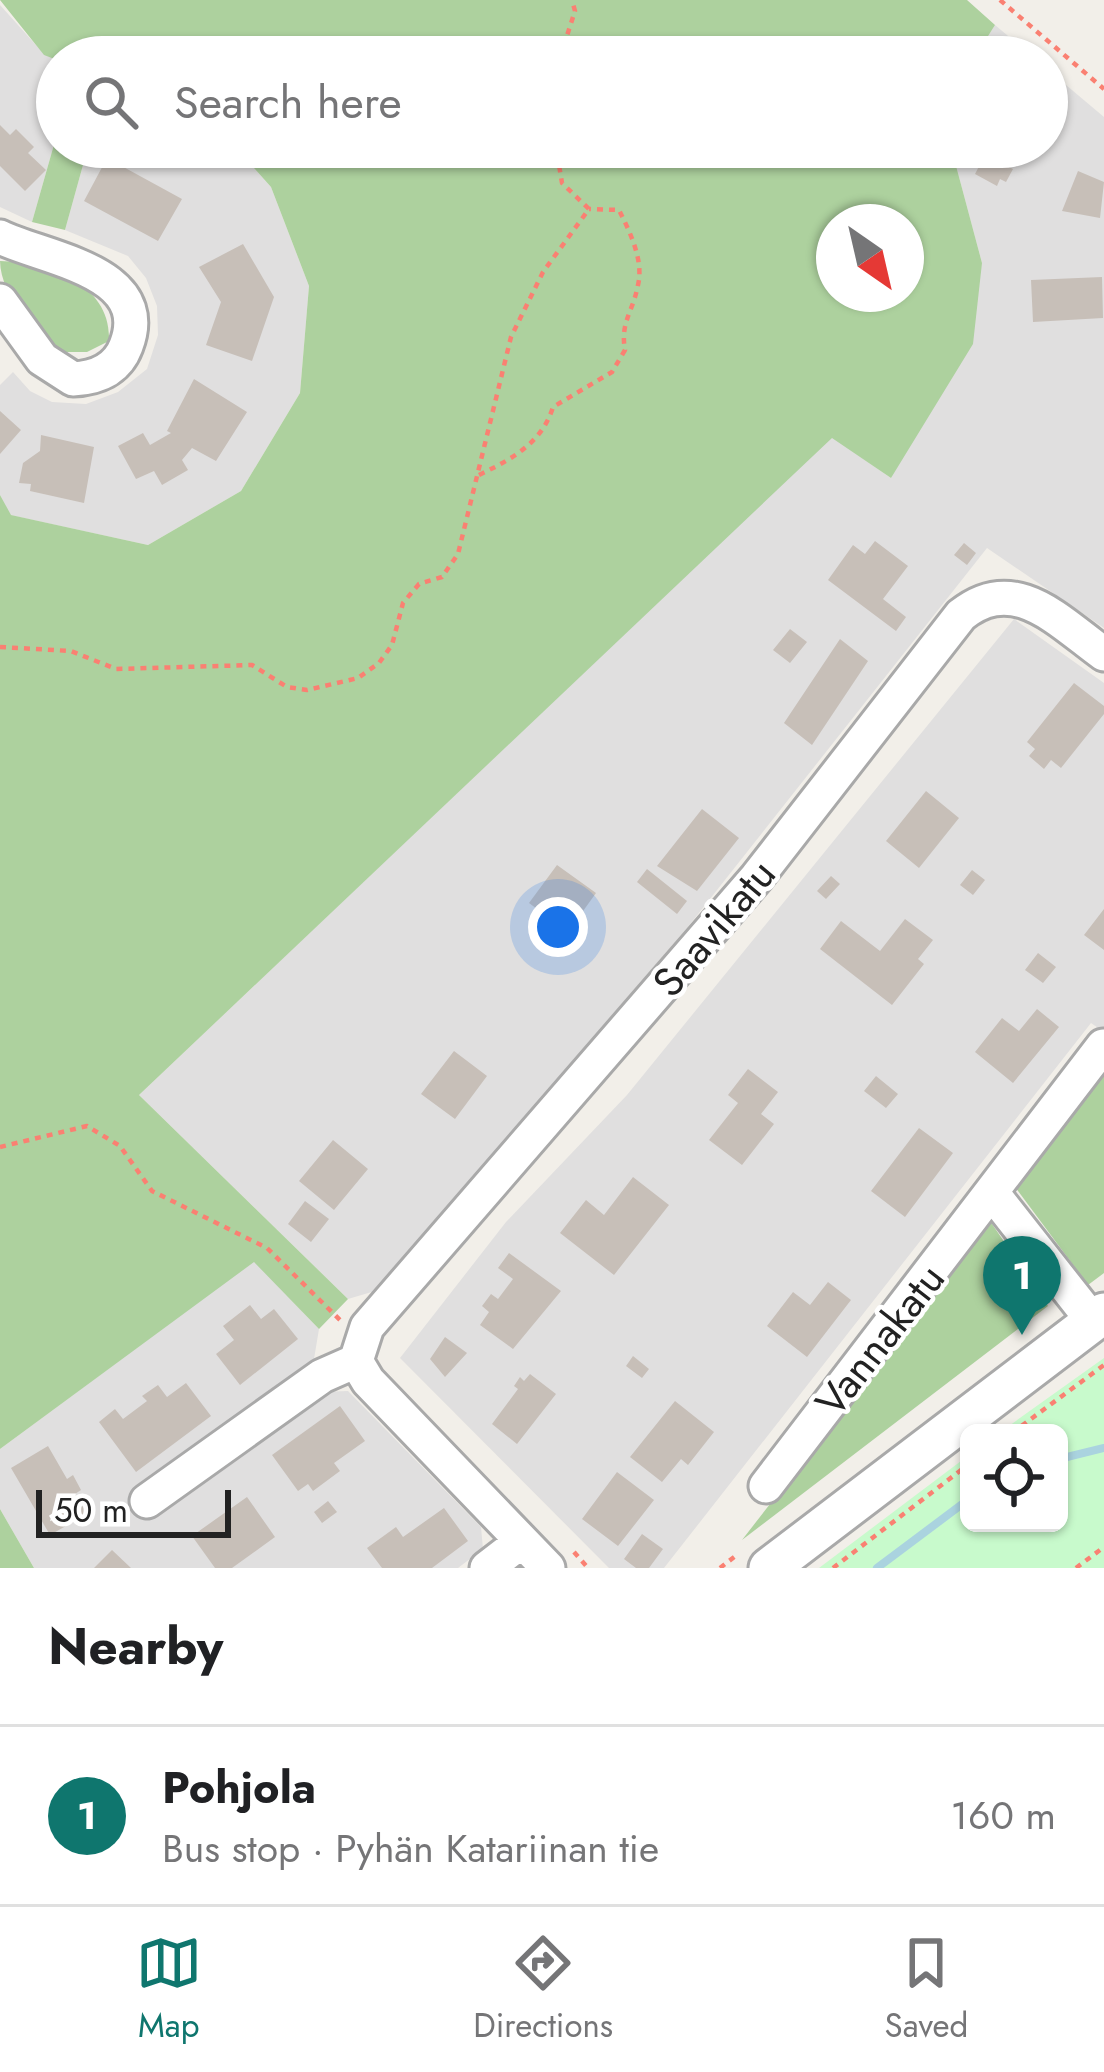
<!DOCTYPE html>
<meta charset="utf-8">
<style>
body{margin:0;font-family:Jost,sans-serif;background:#f6f6f6;color:#202124}
.controls{position:absolute;right:36px;bottom:36px;display:grid;overflow:hidden;border-radius:18px;box-shadow:0 3px 9px #0004}
.controls button{width:108px;height:108px;display:grid;place-items:center;padding:0;border:0;border-bottom:3px solid #e0e0e0;background:#fff;color:#202124;font:60px sans-serif}
.compass{position:absolute;left:816px;top:204px;width:108px;height:108px;border-radius:50%;background:#fff;box-shadow:0 3px 9px #0004;rotate:146deg}
.scale{position:absolute;left:36px;bottom:30px;width:195px;box-sizing:border-box;padding-left:12px;border:6px solid #222;border-top:0;font-size:33px;line-height:42px;white-space:nowrap;color:#222;-webkit-text-stroke:9px #fff;paint-order:stroke}
.you{position:absolute;left:558px;top:927px;width:42px;height:42px;margin:-30px;border:9px solid #fff;border-radius:50%;background:#1a73e8;box-shadow:0 0 0 18px #1a73e833}
.badge{display:grid;place-items:center;width:78px;height:78px;border-radius:50%;background:#0f766e;color:#fff;font-size:39px;font-weight:700}
.pin{position:absolute;translate:-50% -99px;filter:drop-shadow(0 3px 6px #0008)}
.pin::after{content:'';position:absolute;top:63px;width:42px;height:36px;background:inherit;clip-path:polygon(0 0,100% 0,50% 100%)}
.list{margin:0;padding:0;list-style:none}
h2{display:flex;justify-content:space-between;align-items:center;height:156px;margin:0;padding:0 48px;font-size:51px}
h2 small{font-size:39px;font-weight:400;color:#757577}
.list li{display:grid;grid-template-columns:78px 1fr auto;gap:36px;align-items:center;box-sizing:border-box;height:180px;padding:0 48px;border-top:3px solid #e0e0e0}
.list b{display:block;font-size:45px;white-space:nowrap}
.list p{margin:0;font-size:39px;white-space:nowrap;color:#757577}
.list em{font-size:39px;font-style:normal;color:#757577}
.icon{flex:none;width:66px;height:66px;fill:none;stroke:currentColor;stroke-width:2;stroke-linecap:round;stroke-linejoin:round}
.map{position:relative;flex:none;width:1104px;height:1568px;overflow:hidden}
.search{position:absolute;background:#fff;box-shadow:0 3px 9px #0004;left:36px;right:36px;top:36px;height:132px;display:flex;align-items:center;gap:30px;box-sizing:border-box;padding:0 42px;border-radius:66px;color:#757577;font-size:45px}
.sheet{height:336px;background:#fff}
nav{display:flex;justify-content:space-around;align-items:center;box-sizing:border-box;height:168px;border-top:3px solid #e0e0e0;background:#fff;font-size:33px;color:#757577}
nav a{display:grid;justify-items:center;gap:6px}
nav .on{color:#0f766e}
.map>svg:first-child{display:block}
.residential{fill:#e0dfdf}
.forest{fill:#add19e;fill-rule:evenodd}
.park{fill:#c8facc}
.lines{fill:none;stroke-linecap:round;stroke-linejoin:round}
.stream{stroke:#aad3df;stroke-width:8}
.building{fill:#c7bfb8}
.minor-casing{stroke:#a9a9a9;stroke-width:39}
.tertiary-casing{stroke:#a9a9a9;stroke-width:45}
.path{stroke:#fa8072;stroke-width:4.5;stroke-dasharray:6 6;stroke-linecap:butt}
.minor{stroke:#fff;stroke-width:33}
.tertiary{stroke:#fff;stroke-width:39}
.labels{text-anchor:middle;dominant-baseline:central;stroke-width:9;stroke-linejoin:round;paint-order:stroke}
.street-label{font-size:42px;fill:#222;stroke:#fff}
</style>
<div class="map">
<svg width="1104" height="1568" viewBox="0 0 1104 1568">
<rect width="100%" height="100%" fill="#f2efe9"/>
<path class="residential" d="M0 5 44 54 57 60V134L32 222 0 207Z
M995 25 1033 57H975Z
M1047 69 1104 117V628L987 548 687 928 375 1291 348 1299 139 1095 832 437 891 478 982 263 951 147H1047Z
M88 147H235L271 187 309 286 300 393 241 491 148 545 10 515 0 495V385L13 372 30 391 52 402 86 404 118 392 147 369 158 335 157 306 146 278 128 256 65 230Z
M1014 619 1104 683V1032L1091 1023 664 1568H609L400 1358 506 1222 627 1095Z
M254 1261 319 1329 314 1359 129 1498 146 1520 320 1392 348 1391 481 1527 483 1549 458 1568H34L0 1509V1449Z"/>
<path class="forest" d="M0 0H967L995 25 975 57 57 60 44 55Z
M57 134V147H88L65 230 32 222Z
M235 147H951L982 263 973 344 891 478 832 438 139 1095 348 1299 319 1329 254 1262 0 1449V495L11 515 148 545 241 491 300 393 309 286 271 187ZM834 222H906V294H834Z
M0 261C50 262 112 285 109 341L87 352H63C36 327 1 299 0 261Z
M1104 1070V1273L1088 1285 1015 1187Z
M990 1221 1048 1306 742 1540Z
M0 1509 34 1568H0Z"/>
<path class="park" d="M1104 1358V1568H819L969 1455V1523H1059V1433H999Z"/>
<g class="lines">
<path class="stream" d="M1059 1459 1104 1448
M877 1568 969 1499"/>
</g>
<path class="building" d="M0 125 10 135 16 129 34 147 28 153 46 170 25 191 0 166Z
M985 155 1013 169 1006 182 1000 179 997 186 975 174Z
M107 158 182 199 158 241 84 201Z
M1078 171 1104 182 1100 218 1062 211Z
M243 244 274 297 252 361 206 345 221 302 199 267Z
M1102 277 1103 318 1033 322 1031 280Z
M194 379 247 412 216 461 192 448 182 460 188 470 162 485 154 471 136 479 118 446 143 433 150 445 171 433 167 431Z
M0 411 21 430 0 454Z
M41 435 94 447 84 503 30 491 31 484 19 483 23 463 40 451Z
M875 541 908 566 883 599 906 617 896 631 828 580 853 545 865 554Z
M964 543 976 553 967 565 954 555Z
M790 629 807 642 790 663 773 650Z
M840 639 868 661 812 745 784 723Z
M1074 683 1104 706V714L1061 768 1051 760 1044 769 1029 756 1035 749 1027 742Z
M926 791 959 818 919 868 886 841Z
M702 809 739 838 697 891 657 866Z
M557 865 596 893 568 932 529 903Z
M647 869 687 901 677 914 637 882Z
M972 870 985 880 973 895 960 885Z
M831 876 840 884 826 899 817 891Z
M1104 909V950L1084 935Z
M905 919 933 940 918 959 924 964 892 1005 820 949 841 921 880 951Z
M1038 953 1056 967 1043 983 1025 970Z
M1037 1009 1059 1027 1013 1083 975 1052 1002 1018 1019 1031Z
M454 1051 487 1076 455 1119 421 1094Z
M748 1069 778 1092 761 1114 774 1124 742 1165 709 1140 738 1103 728 1095Z
M876 1076 898 1094 886 1108 864 1091Z
M919 1128 953 1153 905 1217 871 1191Z
M333 1140 368 1169 334 1210 299 1181Z
M633 1177 669 1205 614 1275 560 1233 586 1200 604 1215Z
M305 1201 329 1219 311 1242 288 1224Z
M509 1253 561 1291 513 1349 480 1325 489 1312 482 1306 491 1294 498 1299 513 1279 498 1268Z
M828 1282 851 1300 807 1357 767 1326 793 1292 810 1305Z
M250 1305 261 1319 274 1309 298 1339 240 1385 216 1354 234 1340 223 1326Z
M445 1337 467 1353 445 1377 430 1359Z
M633 1356 649 1369 642 1378 626 1366Z
M530 1374 556 1394 517 1444 492 1424 518 1389 514 1386 520 1377 524 1381Z
M186 1383 211 1416 136 1472 99 1422 115 1409 123 1419 147 1401 142 1396 158 1385 167 1397Z
M675 1401 714 1432 688 1465 681 1459 662 1482 630 1457Z
M340 1406 365 1441 334 1463 340 1471 313 1491 308 1484 298 1491 272 1455Z
M48 1446 67 1479 73 1475 81 1490 75 1494 87 1514 50 1535 11 1468Z
M617 1472 654 1500 618 1546 582 1519Z
M247 1497 275 1537 232 1568H215L192 1536Z
M328 1501 337 1512 322 1523 314 1512Z
M444 1508 468 1541 432 1568H382L367 1548 396 1527 403 1537Z
M642 1534 663 1549 649 1568H636L624 1559Z
M112 1550 131 1568H94Z"/>
<g class="lines">
<defs>
<path id="minor" d="M0 237C45 259 155 271 126 346 117 370 96 378 73 379L42 359 0 301
M993 1194 1093 1321
M356 1361 367 1327 757 877 961 615C1015 572 1058 621 1104 654
M356 1361 368 1381 548 1568
M766 1486 1103 1046
M147 1501 322 1376 356 1361
M487 1568 522 1541"/>
<path id="tertiary" d="M769 1568 1104 1313"/>
</defs>
<use href="#minor" class="minor-casing"/>
<use href="#tertiary" class="tertiary-casing"/>
<path class="path" d="M1000 0 1104 89
M560 57 575 11 572 0
M479 475C512 459 542 443 553 407L612 372 625 350C620 322 633 312 638 285 644 261 630 232 619 210L589 209
M0 647 71 651 116 669 252 665 287 687 307 690 358 678 379 663 392 645 403 603 419 584 442 577 458 554 511 337 543 272 589 209 562 183 556 147
M0 1147 87 1126 120 1146 152 1191 267 1248 340 1320
M1012 1433 1104 1365
M574 1552 588 1568
M720 1568 738 1554
M833 1568 969 1464
M1076 1568 1104 1547"/>
<use href="#minor" class="minor"/>
<use href="#tertiary" class="tertiary"/>
</g>
<g class="labels">
<g class="street-label">
<text transform="translate(714 928) rotate(-50)">Saavikatu</text>
<text transform="translate(880 1340) rotate(-52)">Vannakatu</text>
</g>
</g>
</svg>
<div class="controls">
<button><svg class="icon" aria-label="locate" viewBox="0 0 24 24"><circle cx="12" cy="12" r="6"/><path d="M12 2v4M12 18v4M2 12h4M18 12h4"/></svg></button>
</div>
<svg class="compass" viewBox="-18 -18 36 36"><path d="M0-13l5 13h-10z" fill="#e53935"/><path d="M0 13l5-13h-10z" fill="#757577"/></svg>
<div class="scale">50 m</div>
<div class="you"></div>
<div class="pin badge" style="left:1022px;top:1335px">1</div>
<div class="search"><svg class="icon" aria-label="search" viewBox="0 0 24 24"><circle cx="10" cy="10" r="6"/><path d="M15 15l6 6"/></svg>Search here</div>
</div>
<section class="sheet">
<h2>Nearby<small></small></h2>
<ul class="list">
<li><span class="badge">1</span><div><b>Pohjola</b><p>Bus stop · Pyhän Katariinan tie</p></div><em>160 m</em></li>
</ul>
</section>
<nav>
<a class="on"><svg class="icon" aria-label="map" viewBox="0 0 24 24"><path d="M3 6l6-2 6 2 6-2v14l-6 2-6-2-6 2zM9 4v14M15 6v14"/></svg>Map</a>
<a><svg class="icon" aria-label="directions" viewBox="0 0 24 24"><path d="M12 3l9 9-9 9-9-9zM9 14v-3h6M13 9l2 2-2 2"/></svg>Directions</a>
<a><svg class="icon" aria-label="saved" viewBox="0 0 24 24"><path d="M7 4h10v16l-5-4-5 4z"/></svg>Saved</a>
</nav>
